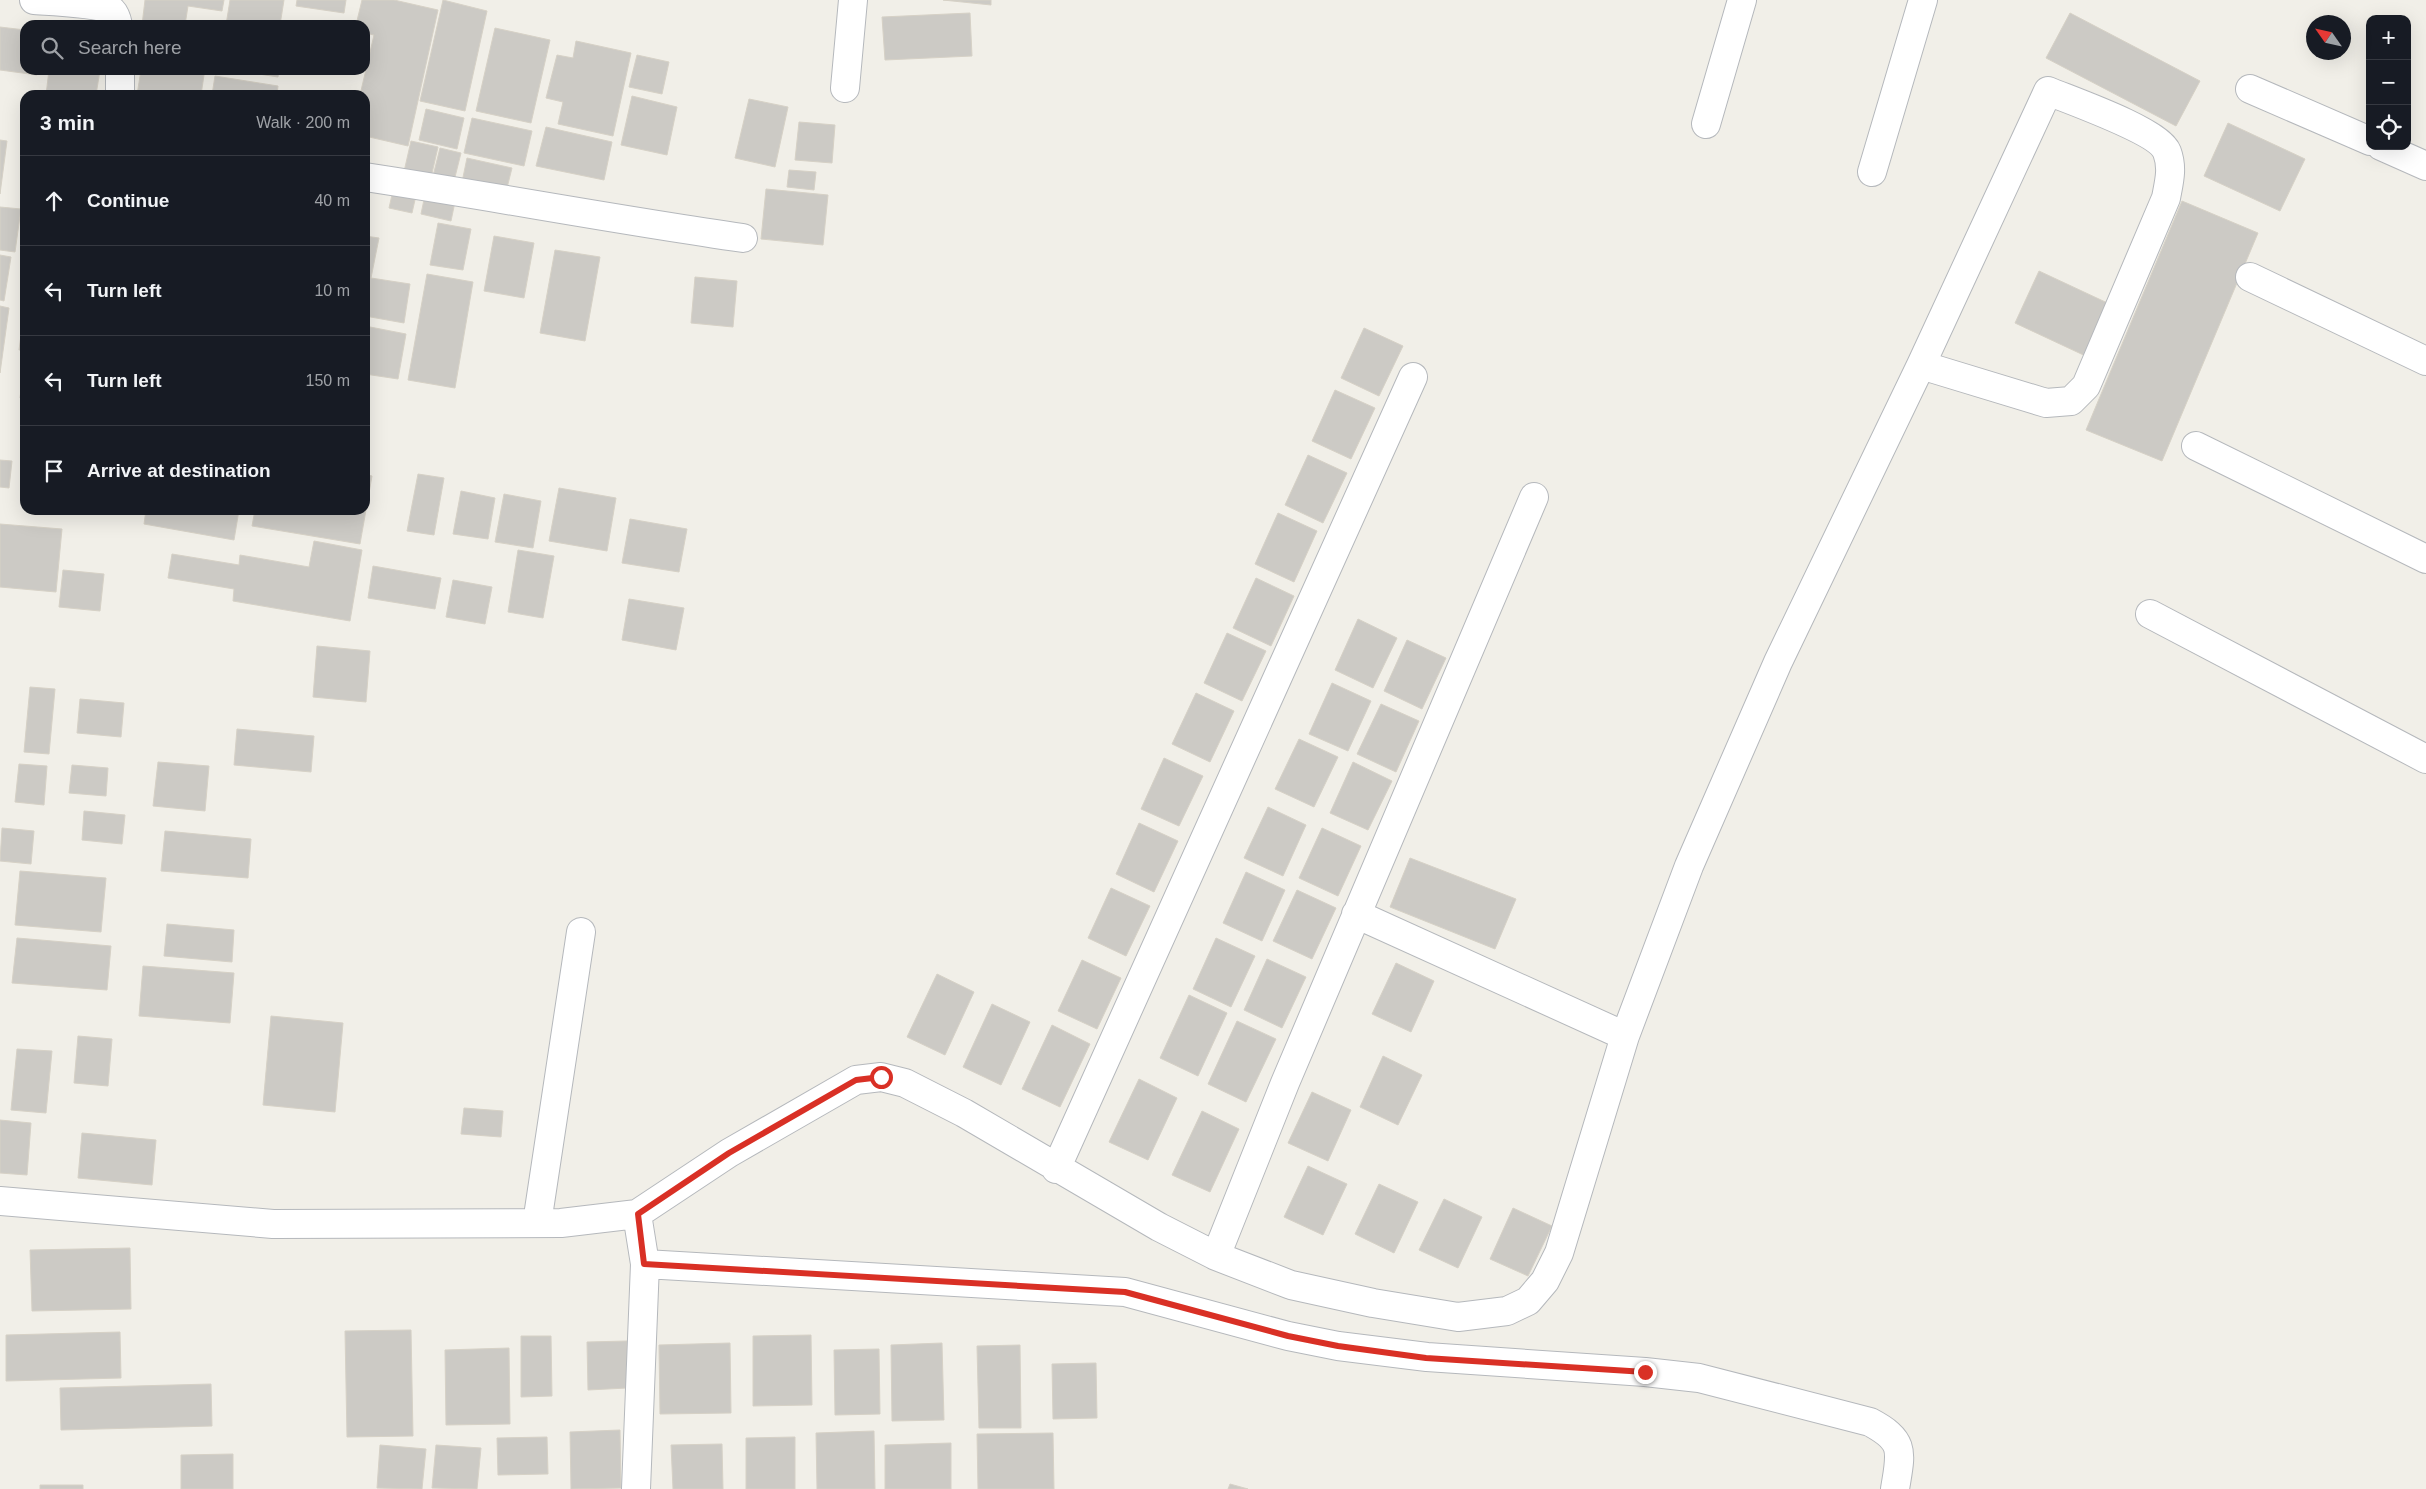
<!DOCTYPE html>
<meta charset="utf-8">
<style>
body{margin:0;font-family:Helvetica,sans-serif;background:#20242c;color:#f1f3f6}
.controls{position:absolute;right:15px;top:15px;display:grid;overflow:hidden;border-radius:10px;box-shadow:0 5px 20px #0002}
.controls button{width:45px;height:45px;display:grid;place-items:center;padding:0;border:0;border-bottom:1px solid #363941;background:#171b24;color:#f1f3f6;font:25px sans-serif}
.compass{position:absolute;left:2306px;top:15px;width:45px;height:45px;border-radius:50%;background:#171b24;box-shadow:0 5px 20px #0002;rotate:304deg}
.stop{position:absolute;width:15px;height:15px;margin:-11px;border:4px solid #d93025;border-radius:50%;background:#fff}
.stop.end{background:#d93025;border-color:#fff;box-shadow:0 1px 5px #0008}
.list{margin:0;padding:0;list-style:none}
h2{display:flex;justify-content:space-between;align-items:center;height:65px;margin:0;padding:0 20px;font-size:21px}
h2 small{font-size:16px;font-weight:400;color:#9ea1a6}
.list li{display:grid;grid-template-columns:32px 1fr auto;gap:15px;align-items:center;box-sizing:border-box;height:90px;padding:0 20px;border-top:1px solid #363941}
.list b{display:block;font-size:19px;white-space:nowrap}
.list em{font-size:16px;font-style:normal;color:#9ea1a6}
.icon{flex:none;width:28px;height:28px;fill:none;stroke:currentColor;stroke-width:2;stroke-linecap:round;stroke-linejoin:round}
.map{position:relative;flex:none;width:2426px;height:1489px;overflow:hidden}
.search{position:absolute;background:#171b24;box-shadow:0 5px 20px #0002;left:20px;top:20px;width:350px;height:55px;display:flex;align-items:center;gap:12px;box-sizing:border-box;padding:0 18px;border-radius:15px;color:#9ea1a6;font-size:19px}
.panel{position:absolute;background:#171b24;box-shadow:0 5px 20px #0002;left:20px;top:90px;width:350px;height:425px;border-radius:15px}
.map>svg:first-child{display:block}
.building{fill:#cccac5;stroke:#d6d1c6}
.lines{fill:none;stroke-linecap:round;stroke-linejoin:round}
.minor-casing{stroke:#b5b8bc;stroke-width:30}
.minor{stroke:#fff;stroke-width:28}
.route{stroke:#d93025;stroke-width:6}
</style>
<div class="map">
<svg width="2426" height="1489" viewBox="0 0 2426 1489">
<rect width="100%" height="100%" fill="#f1efe8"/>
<path class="building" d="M145 0H224L222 11 188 6 185 25H142Z
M230 0H284L280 25H226Z
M297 0H346L344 13 296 6Z
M362 0H394L438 10 408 146 365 136V95H360L374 35 365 33V25H356Z
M443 0 487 11 465 111 420 101Z
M943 0H991V5Z
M970 13 972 56 885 60 882 17Z
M2070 13 2200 81 2176 126 2046 58Z
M0 27 25 30V70H37V75L0 70Z
M495 28 550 40 531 123 476 111Z
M576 41 631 53 613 136 558 124 563 102 546 98 557 55 573 58Z
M637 55 669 62 662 94 629 87Z
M49 70H100L96 95H46Z
M141 70H173L204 75 201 95H137Z
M233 70H279L278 77Z
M215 76 278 86 277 95H212Z
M632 96 677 107 667 155 621 145Z
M749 99 788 107 775 167 735 158Z
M426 109 464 118 457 149 419 140Z
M472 118 532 131 524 166 464 153Z
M799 122 835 125 832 163 795 160Z
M2228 123 2305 159 2280 211 2204 176Z
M546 127 612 142 604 180 536 166Z
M0 140 7 141 0 194Z
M411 141 438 147 430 182 403 176Z
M440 148 461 153 453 185 432 180Z
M467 158 512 168 505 196 461 187Z
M789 170 816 172 814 190 787 187Z
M394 186 417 191 412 213 389 208Z
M766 189 828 195 823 245 761 239Z
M426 190 456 197 451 221 421 214Z
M2182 201 2258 233 2162 461 2086 430Z
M0 207 21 209 15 252 0 250Z
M438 223 471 229 463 270 430 265Z
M365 236 379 238 371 278 410 284 404 323 365 316Z
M494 236 534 243 524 298 484 291Z
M555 250 600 257 585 341 540 333Z
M0 255 11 257 4 301 0 300Z
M2039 271 2116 307 2092 359 2015 323Z
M427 274 473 282 455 388 408 380Z
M695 277 737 281 733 327 691 323Z
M23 278 25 279V302L21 301Z
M0 306 9 308 0 373Z
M25 306V350H19Z
M365 326 406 334 398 379 365 374Z
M1364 328 1403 346 1379 396 1341 378Z
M25 358V398H20Z
M1335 390 1375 408 1351 459 1312 441Z
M1308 455 1347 473 1323 523 1285 505Z
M0 460 12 461 9 488 0 487Z
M365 474 372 476 360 544 252 526 255 510H365Z
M418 474 444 478 434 535 407 531Z
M559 488 616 498 607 551 549 541Z
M461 491 495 498 488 539 453 534Z
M504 494 541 501 533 548 495 542Z
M146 510H239L234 540 144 524Z
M1278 513 1317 531 1294 582 1255 564Z
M630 519 687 529 679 572 622 563Z
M0 524 62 529 56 592 0 587Z
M314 541 362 550 350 621 233 601 234 589 168 578 172 554 239 565 240 555 309 567Z
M518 550 554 556 543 618 508 612Z
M373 566 441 578 435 609 368 598Z
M63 570 104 574 100 611 59 607Z
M1256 578 1294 596 1271 646 1233 628Z
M453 580 492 587 485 624 446 617Z
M629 599 684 608 676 650 622 640Z
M1358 619 1397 638 1373 688 1335 670Z
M1227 633 1266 651 1242 701 1204 683Z
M1407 640 1446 658 1422 709 1384 691Z
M317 646 370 651 366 702 313 697Z
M1332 683 1371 701 1348 751 1309 734Z
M30 687 55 689 49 754 24 752Z
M1196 693 1234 711 1210 762 1172 744Z
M80 699 124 703 121 737 77 733Z
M1381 704 1419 721 1396 772 1357 754Z
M237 729 314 736 311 772 234 765Z
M1299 739 1338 757 1314 807 1275 789Z
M1164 758 1203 776 1179 826 1141 809Z
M158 762 209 766 205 811 153 806Z
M1353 762 1392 781 1368 830 1330 813Z
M19 764 47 766 44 805 15 802Z
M72 765 108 768 106 796 69 793Z
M1268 807 1306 825 1283 876 1244 858Z
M84 811 125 815 122 844 82 840Z
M1139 823 1178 841 1154 892 1116 874Z
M2 828 34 831 31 864 0 861Z
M1322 828 1361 846 1338 896 1299 878Z
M165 831 251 839 248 878 161 871Z
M1410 858 1516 899 1495 949 1390 907Z
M20 871 106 878 101 932 15 925Z
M1246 872 1285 890 1262 941 1223 923Z
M1111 888 1150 906 1126 956 1088 938Z
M1297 890 1336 908 1312 959 1273 941Z
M167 924 234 930 232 962 164 956Z
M17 938 111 946 107 990 12 983Z
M1216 938 1255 956 1231 1007 1193 989Z
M1267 959 1306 977 1282 1028 1244 1010Z
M1082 960 1121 978 1097 1029 1058 1011Z
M1396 963 1434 981 1411 1032 1372 1014Z
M143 966 234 973 230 1023 139 1016Z
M937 974 974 992 945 1055 907 1037Z
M1189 995 1227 1013 1198 1076 1160 1058Z
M992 1004 1030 1022 1001 1085 963 1067Z
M271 1016 343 1023 335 1112 263 1105Z
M1237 1021 1276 1039 1246 1102 1208 1084Z
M1052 1025 1090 1044 1060 1107 1022 1089Z
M78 1036 112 1039 108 1086 74 1083Z
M17 1049 52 1051 46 1113 11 1110Z
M1383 1056 1422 1075 1398 1125 1360 1107Z
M1139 1079 1177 1098 1148 1160 1109 1142Z
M1312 1092 1351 1110 1328 1161 1288 1143Z
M464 1108 503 1111 501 1137 461 1134Z
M1202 1111 1239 1129 1210 1192 1172 1175Z
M0 1120 31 1123 27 1175 0 1173Z
M82 1133 156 1140 152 1185 78 1178Z
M1308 1166 1347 1184 1323 1235 1284 1217Z
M1379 1184 1418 1202 1394 1253 1355 1234Z
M1444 1199 1482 1217 1458 1268 1419 1250Z
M1513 1208 1552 1226 1528 1276 1490 1259Z
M130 1248 131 1309 32 1311 30 1250Z
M411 1330 413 1436 347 1437 345 1331Z
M120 1332 121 1378 6 1381V1335Z
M811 1335 812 1405 753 1406V1336Z
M521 1336H551L552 1396 521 1397Z
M627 1341V1388L588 1390 587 1342Z
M730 1343 731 1413 660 1414 659 1345Z
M942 1343 944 1420 892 1421 891 1345Z
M1020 1345 1021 1428H979L977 1346Z
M509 1348 510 1424 446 1425 445 1350Z
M879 1349 880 1414 835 1415 834 1350Z
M1096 1363 1097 1418 1053 1419 1052 1364Z
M211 1384 212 1426 61 1430 60 1388Z
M620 1430 621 1488 571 1489 570 1432Z
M874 1431 875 1489H817L816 1433Z
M1053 1433 1054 1489H978L977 1434Z
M547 1437 548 1474 498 1475 497 1438Z
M795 1437V1489H746V1438Z
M951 1443V1489H885V1445Z
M722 1444 723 1489H673L671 1445Z
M380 1445 426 1449 422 1489 377 1488Z
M436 1445 481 1448 477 1489 432 1488Z
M233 1454V1489H181V1455Z
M1230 1484 1248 1489H1228Z
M40 1485H83V1489H40Z"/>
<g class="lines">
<defs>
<path id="minor" d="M34 0C49 1 101 3 112 11 116 15 117 20 118 25
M845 88 853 0
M2250 89 2370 141
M120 95V70
M1706 124 1742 0
M2381 146 2426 166
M1872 172 1923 0
M365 177C491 196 617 220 743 238
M2250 277 2426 361
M2196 446 2426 559
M2150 614 2426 759
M1356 914 1625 1036
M1056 1169 1413 377
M0 1201 273 1224 561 1223 637 1214 729 1153 856 1080 881 1077 905 1083 964 1113 1159 1227 1216 1256 1291 1285 1373 1303 1458 1317 1507 1311 1528 1301 1545 1281 1559 1253 1625 1036 1689 866 1778 662 1921 365 2048 91C2072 101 2159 131 2167 152 2173 168 2169 182 2166 198L2086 386 2071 401 2046 403 1921 365
M537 1223 581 932
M1216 1256 1285 1083 1534 497
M645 1264 1125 1292 1288 1336 1338 1346 1427 1357 1645 1372 1699 1378 1870 1422C1906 1441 1901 1452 1895 1489
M636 1489 645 1264 637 1214"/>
</defs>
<use href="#minor" class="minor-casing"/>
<use href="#minor" class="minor"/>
</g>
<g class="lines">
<path class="route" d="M881 1077 856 1080 729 1153 638 1214 644 1264 1125 1292 1288 1336 1338 1346 1426 1358 1645 1372"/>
</g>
</svg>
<div class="controls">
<button>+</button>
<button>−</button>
<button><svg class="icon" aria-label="locate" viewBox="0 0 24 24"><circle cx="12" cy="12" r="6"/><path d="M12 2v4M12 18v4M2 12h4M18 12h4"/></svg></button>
</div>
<svg class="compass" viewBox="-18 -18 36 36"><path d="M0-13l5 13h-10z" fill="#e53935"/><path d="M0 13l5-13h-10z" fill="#9ea1a6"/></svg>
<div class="stop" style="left:881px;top:1077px"></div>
<div class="stop end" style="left:1645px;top:1372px"></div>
<div class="search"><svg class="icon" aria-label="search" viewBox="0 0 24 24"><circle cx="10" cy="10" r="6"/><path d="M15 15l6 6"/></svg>Search here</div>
<section class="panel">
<h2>3 min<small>Walk · 200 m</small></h2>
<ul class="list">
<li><svg class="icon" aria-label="ahead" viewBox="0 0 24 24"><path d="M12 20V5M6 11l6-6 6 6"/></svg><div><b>Continue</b></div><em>40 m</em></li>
<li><svg class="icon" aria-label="left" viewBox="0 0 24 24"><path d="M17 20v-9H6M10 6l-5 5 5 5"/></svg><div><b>Turn left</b></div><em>10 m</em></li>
<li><svg class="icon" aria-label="left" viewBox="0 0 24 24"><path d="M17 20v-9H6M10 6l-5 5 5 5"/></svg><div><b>Turn left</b></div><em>150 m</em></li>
<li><svg class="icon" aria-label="arrive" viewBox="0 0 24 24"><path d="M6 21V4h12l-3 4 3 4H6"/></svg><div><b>Arrive at destination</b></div></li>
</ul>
</section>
</div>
